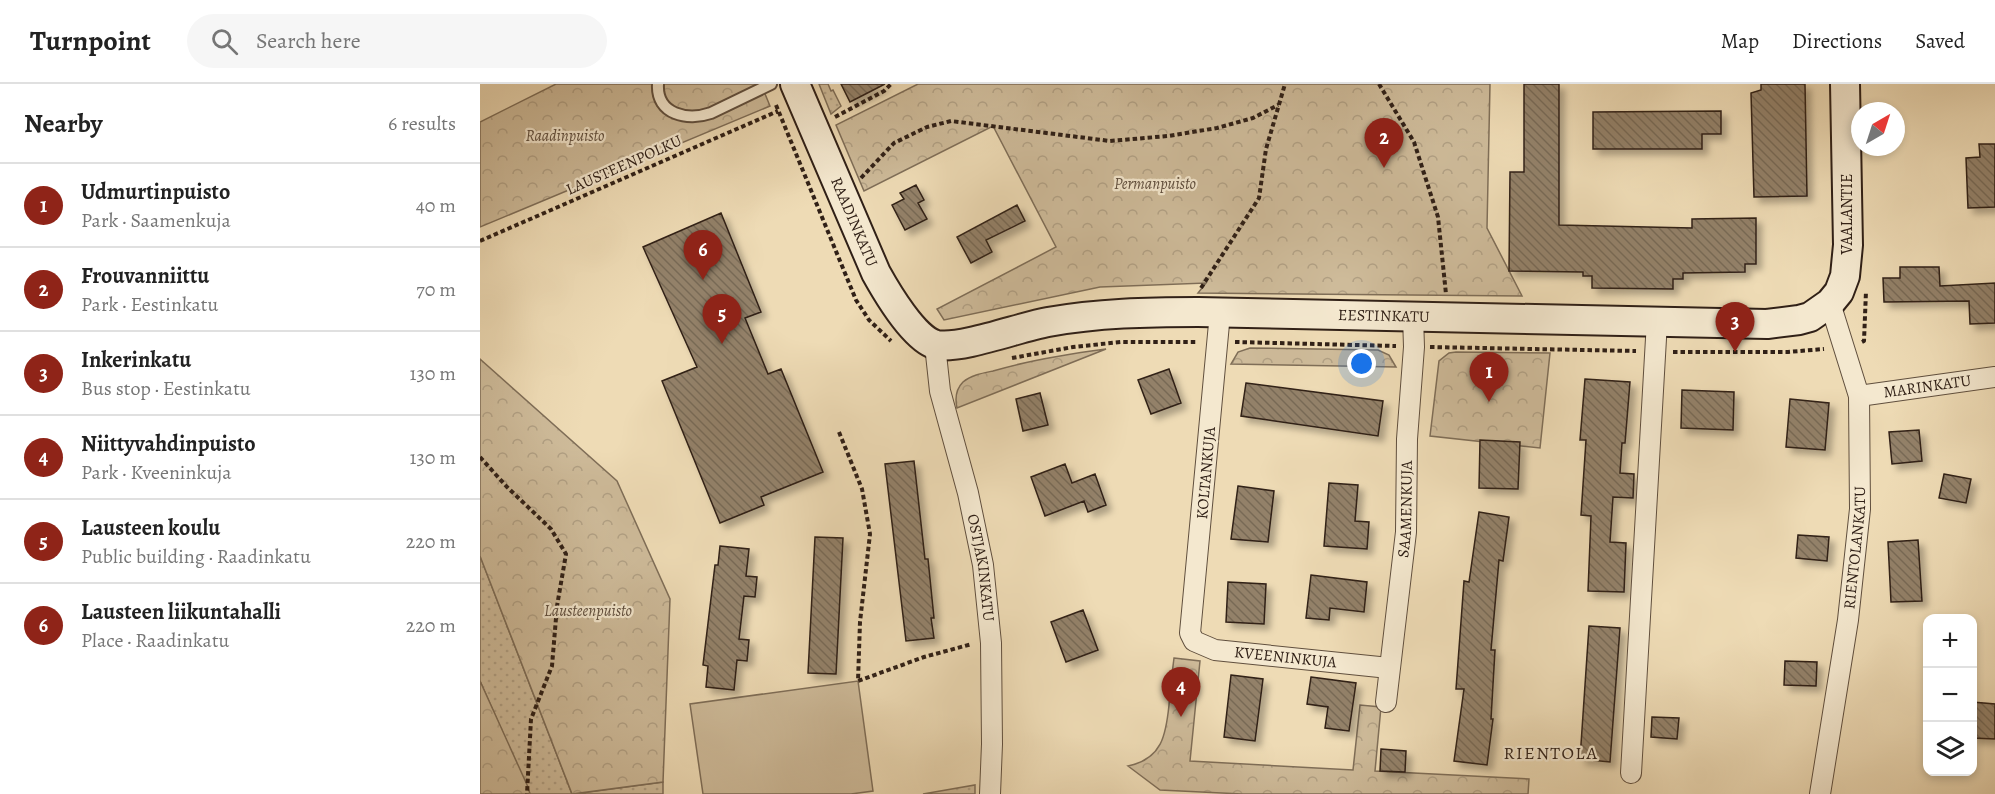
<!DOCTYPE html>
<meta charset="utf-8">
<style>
body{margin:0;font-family:Alegreya,serif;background:#f6f6f6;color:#222}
.controls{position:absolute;right:18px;bottom:18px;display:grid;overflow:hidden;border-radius:12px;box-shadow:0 3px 9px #0003}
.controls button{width:54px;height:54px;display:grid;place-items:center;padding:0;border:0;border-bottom:2px solid #e0e0e0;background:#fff;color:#222;font:30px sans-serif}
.compass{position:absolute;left:1371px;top:18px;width:54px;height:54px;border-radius:50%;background:#fff;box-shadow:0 3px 9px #0003;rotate:39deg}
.you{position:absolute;left:882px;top:280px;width:21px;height:21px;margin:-15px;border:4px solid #fff;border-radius:50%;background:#1a73e8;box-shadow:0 0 0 9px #1a73e833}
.badge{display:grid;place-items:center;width:39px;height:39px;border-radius:50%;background:#8f2418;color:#fff;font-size:20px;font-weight:700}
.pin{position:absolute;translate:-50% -50px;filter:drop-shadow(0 2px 3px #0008)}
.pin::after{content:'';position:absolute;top:32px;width:21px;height:18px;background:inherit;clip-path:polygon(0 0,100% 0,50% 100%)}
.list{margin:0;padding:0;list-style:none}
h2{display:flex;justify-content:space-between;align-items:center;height:78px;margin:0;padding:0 24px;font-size:26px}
h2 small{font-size:20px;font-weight:400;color:#767676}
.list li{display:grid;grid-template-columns:39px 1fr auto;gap:18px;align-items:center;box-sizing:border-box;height:84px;padding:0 24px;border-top:2px solid #e0e0e0}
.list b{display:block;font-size:22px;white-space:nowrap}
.list p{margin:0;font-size:20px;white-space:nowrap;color:#767676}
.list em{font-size:20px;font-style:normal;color:#767676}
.icon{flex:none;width:33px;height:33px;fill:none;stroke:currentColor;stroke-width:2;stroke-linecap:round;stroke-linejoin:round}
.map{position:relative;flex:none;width:1515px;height:710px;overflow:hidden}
header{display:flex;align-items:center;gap:36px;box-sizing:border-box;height:84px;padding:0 30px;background:#fff;border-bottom:2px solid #e0e0e0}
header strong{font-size:28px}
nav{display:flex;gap:33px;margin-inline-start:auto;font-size:21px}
.search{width:420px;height:54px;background:#f6f6f6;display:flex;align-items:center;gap:15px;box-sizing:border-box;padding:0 21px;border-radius:33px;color:#767676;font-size:22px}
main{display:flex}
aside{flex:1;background:#fff}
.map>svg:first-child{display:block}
.grass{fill:url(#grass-dots);stroke:#7f6e58;stroke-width:1.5}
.forest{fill:url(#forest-crowns);stroke:#7f6e58;stroke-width:1.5}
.pitch{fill:#cebb9a;stroke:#7f6e58;stroke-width:1.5}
.building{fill:url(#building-back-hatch);stroke:#302017;stroke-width:1.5;filter:url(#shadow)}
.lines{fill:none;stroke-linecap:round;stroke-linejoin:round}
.lane-casing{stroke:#604f3e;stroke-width:14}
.street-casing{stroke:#604f3e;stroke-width:22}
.secondary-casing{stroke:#302017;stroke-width:32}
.path{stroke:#302017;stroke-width:4;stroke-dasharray:4.5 3;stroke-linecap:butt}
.lane{stroke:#f4e8cf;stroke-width:10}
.street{stroke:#f4e8cf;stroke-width:20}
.secondary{stroke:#f4e8cf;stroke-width:28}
.labels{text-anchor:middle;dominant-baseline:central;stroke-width:4.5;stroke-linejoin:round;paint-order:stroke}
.park-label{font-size:16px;font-style:italic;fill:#5f4e3e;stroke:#f4e8cf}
.street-label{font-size:16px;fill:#302017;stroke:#f4e8cf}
.neighbourhood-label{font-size:18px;letter-spacing:1.5px;fill:#302017;stroke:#f4e8cf}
</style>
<header>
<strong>Turnpoint</strong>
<div class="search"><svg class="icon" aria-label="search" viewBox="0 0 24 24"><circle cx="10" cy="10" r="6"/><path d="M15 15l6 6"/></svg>Search here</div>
<nav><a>Map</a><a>Directions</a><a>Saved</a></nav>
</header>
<main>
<aside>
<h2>Nearby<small>6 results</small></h2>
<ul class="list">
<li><span class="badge">1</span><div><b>Udmurtinpuisto</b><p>Park · Saamenkuja</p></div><em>40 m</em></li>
<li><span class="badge">2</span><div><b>Frouvanniittu</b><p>Park · Eestinkatu</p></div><em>70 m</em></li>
<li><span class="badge">3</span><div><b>Inkerinkatu</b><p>Bus stop · Eestinkatu</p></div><em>130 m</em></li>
<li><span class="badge">4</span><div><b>Niittyvahdinpuisto</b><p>Park · Kveeninkuja</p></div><em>130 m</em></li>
<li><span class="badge">5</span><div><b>Lausteen koulu</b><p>Public building · Raadinkatu</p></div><em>220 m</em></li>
<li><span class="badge">6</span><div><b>Lausteen liikuntahalli</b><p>Place · Raadinkatu</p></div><em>220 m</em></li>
</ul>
</aside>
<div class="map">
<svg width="1515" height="710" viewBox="0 0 1515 710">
<defs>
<pattern id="grass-dots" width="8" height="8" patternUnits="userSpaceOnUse" patternTransform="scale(1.5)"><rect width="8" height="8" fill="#cebb9a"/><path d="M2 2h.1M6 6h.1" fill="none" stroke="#b1a084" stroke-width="1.8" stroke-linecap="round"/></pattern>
<pattern id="forest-crowns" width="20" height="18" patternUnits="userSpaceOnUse" patternTransform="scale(1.5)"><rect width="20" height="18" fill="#cebb9a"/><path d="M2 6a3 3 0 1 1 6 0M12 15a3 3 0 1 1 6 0" fill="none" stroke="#b1a084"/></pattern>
<pattern id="building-back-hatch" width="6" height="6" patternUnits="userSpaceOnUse" patternTransform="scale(1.5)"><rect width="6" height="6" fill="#938169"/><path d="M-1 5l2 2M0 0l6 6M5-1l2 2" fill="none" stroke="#786955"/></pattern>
<filter id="shadow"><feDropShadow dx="5.5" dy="5.5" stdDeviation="3" flood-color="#0004"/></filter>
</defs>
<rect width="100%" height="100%" fill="#eedbb5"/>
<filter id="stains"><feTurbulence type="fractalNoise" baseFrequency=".00333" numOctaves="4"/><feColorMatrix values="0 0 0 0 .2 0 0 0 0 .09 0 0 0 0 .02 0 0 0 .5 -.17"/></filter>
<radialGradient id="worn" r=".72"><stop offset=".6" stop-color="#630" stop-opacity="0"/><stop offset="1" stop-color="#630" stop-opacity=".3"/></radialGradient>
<path class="grass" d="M339 0H348L351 7 353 6 361 22 351 30Z
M0 472 92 710H50L0 597Z
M183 698V710H94Z
M495 701V710H443Z"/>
<path class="forest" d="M76 0H281L290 22 0 143V38Z
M438 0H1010L1007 144 1042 212 718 209 726 199 620 203 464 236 457 225 576 163 513 42 384 107 356 41Z
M770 264 898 266 909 271 916 283 751 280 758 268Z
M626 265 477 324C475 315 476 305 483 298 491 291 503 289 513 287 550 276 588 270 626 265Z
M976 268 1070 269 1060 364 950 352 959 277 969 269Z
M0 275 137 397 190 515 183 698 92 710 0 472Z
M694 574 720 577 710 677 873 686 880 621 901 623 895 687 1049 695 1048 710H762L680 706 648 682C682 675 686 651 689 621 690 606 692 590 694 574Z
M0 597 48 703 50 710H0Z"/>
<path class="pitch" d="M378 597 393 707 371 710H223L210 620Z"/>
<path class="building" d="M361 0H405L370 18Z
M1044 0H1079V141L1212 144V135L1276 134V180H1265V188L1203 189V195H1193V205L1112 204V192H1103V188L1029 187 1030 88H1044Z
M1281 0H1325L1327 112 1274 113 1271 9 1281 6Z
M1241 27V50H1222V65H1113V28Z
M1499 60H1515V123L1488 124 1486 74 1500 73Z
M436 101 444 116 438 119 447 135 425 146 412 121 424 115 420 109Z
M537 121 545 137 506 156 512 168 491 179 477 153Z
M241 129 281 228 265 234 288 290 301 285 343 388 281 413 284 421 240 439 182 297 217 283 163 163Z
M1420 183H1459L1460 202 1515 199V239L1490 240 1489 217 1404 218 1403 194H1420Z
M689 285 701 319 671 330 658 296Z
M1105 295 1150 298 1145 359H1142L1140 389 1154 390 1153 414 1133 413 1130 458 1146 459 1144 508 1108 507 1111 432 1101 431 1106 356H1100Z
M766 299 903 317 898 352 761 332Z
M1202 306 1254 308 1253 346 1201 344Z
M560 309 568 341 543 347 536 315Z
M1310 315 1349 319 1345 366 1306 363Z
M1439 346 1442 377 1412 380 1409 348Z
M1000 356 1040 358 1038 405 999 404Z
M434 377 445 475H448L454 534H451L454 554 426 557 405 380Z
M585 380 592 399 615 390 626 421 608 428 604 417 565 432 551 393Z
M1464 390 1491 395 1486 419 1459 414Z
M849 399 878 401 875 437 889 438 887 465 844 462Z
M758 402 794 407 788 458 751 455Z
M999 428 1029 433 1023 477 1019 476 1011 566H1015L1011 635H1013L1007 681 974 677 984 605H976L984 497 989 498Z
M1318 451 1349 453 1347 477 1316 474Z
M335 453 363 454 356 590 328 589Z
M1438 456 1442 517 1411 518 1408 458Z
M240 462 269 465 266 492 277 493 275 513 264 512 259 555 269 556 267 577 257 576 254 606 226 603 228 582 223 581 235 481H238Z
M831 491 887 498 884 528 850 524 849 536 826 534Z
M748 498 786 500 784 540 746 538Z
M603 526 618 566 586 578 571 538Z
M1109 542 1140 544 1130 678 1100 675Z
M1305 577 1337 578 1336 602 1304 601Z
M751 591 783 595 775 657 744 653Z
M831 593 876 599 869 647 845 644 848 623 827 620Z
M1492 618 1515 620V655L1492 654Z
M1172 633 1199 634 1197 655 1171 653Z
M901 665 926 667 925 688 900 687Z"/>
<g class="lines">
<defs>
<path id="lane" d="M178 0C176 31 208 37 231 29L291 0"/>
<g id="street">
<path id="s1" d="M740 229 710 549 714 557 735 566 909 584"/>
<path id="s2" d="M455 261 460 307 488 409 503 481 511 559 512 660 510 710"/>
<path id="s3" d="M1379 312 1515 293"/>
<path id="s4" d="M906 618 926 448 927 355 934 263 933 232"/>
<path d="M1151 689 1177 237"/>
<path id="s5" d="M1340 710 1368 536 1380 425 1379 312 1350 219"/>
</g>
<g id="secondary">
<path id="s6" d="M315 0 396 189C406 207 435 257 457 261 483 265 540 243 568 238 618 229 668 228 718 228L1287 240 1319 236 1330 233 1350 219 1359 208 1365 192 1368 161 1365 0"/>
</g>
</defs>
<use href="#lane" class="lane-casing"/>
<use href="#street" class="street-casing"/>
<use href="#secondary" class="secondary-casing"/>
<path class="path" d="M899 0 934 58 958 133 966 210
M296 21 376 216 389 236 411 257
M355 33 404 7 411 0
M381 94 414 59 447 43 471 37 630 57 688 52 737 44 773 34 798 21
M0 157 298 27
M721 204 779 114 786 65 805 0
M755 258 916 262
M1382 258 1384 257 1386 207
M950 263 1156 267
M1193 268H1308L1344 265
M532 274 593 263 641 258H718
M359 348 382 405 390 450 380 538 378 597 444 573 492 560
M0 373 27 403 71 445 86 470 77 522 72 582 51 635 47 710"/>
<use href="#lane" class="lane"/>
<use href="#street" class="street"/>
<use href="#secondary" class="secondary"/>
</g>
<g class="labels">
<g class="park-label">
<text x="85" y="52">Raadinpuisto</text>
<text x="675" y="100">Permanpuisto</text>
<text x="108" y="527">Lausteenpuisto</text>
</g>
<g class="street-label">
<text transform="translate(144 81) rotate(-24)">LAUSTEENPOLKU</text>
<text transform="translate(1367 130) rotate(-90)">VAALANTIE</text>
<text stroke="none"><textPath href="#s6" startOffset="150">RAADINKATU</textPath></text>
<text stroke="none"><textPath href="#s6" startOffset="752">EESTINKATU</textPath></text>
<text stroke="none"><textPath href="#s3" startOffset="69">MARINKATU</textPath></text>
<text transform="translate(726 389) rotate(-85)">KOLTANKUJA</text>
<text stroke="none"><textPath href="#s4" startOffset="194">SAAMENKUJA</textPath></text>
<text stroke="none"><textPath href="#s5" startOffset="249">RIENTOLANKATU</textPath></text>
<text stroke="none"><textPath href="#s2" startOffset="228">OSTJAKINKATU</textPath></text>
<text stroke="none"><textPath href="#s1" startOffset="424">KVEENINKUJA</textPath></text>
</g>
<g class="neighbourhood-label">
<text x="1071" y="669">RIENTOLA</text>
</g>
</g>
<rect width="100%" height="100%" filter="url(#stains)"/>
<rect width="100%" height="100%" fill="url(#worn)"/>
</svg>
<div class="controls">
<button>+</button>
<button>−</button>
<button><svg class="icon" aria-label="layers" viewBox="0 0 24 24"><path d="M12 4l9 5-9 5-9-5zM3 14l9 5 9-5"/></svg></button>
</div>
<svg class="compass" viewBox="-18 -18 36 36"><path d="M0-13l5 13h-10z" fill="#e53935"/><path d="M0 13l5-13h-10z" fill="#767676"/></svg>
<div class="you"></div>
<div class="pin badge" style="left:1009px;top:318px">1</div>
<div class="pin badge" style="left:904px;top:84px">2</div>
<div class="pin badge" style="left:1255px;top:268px">3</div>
<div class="pin badge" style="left:701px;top:633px">4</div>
<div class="pin badge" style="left:242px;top:260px">5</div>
<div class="pin badge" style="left:223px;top:196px">6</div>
</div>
</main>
